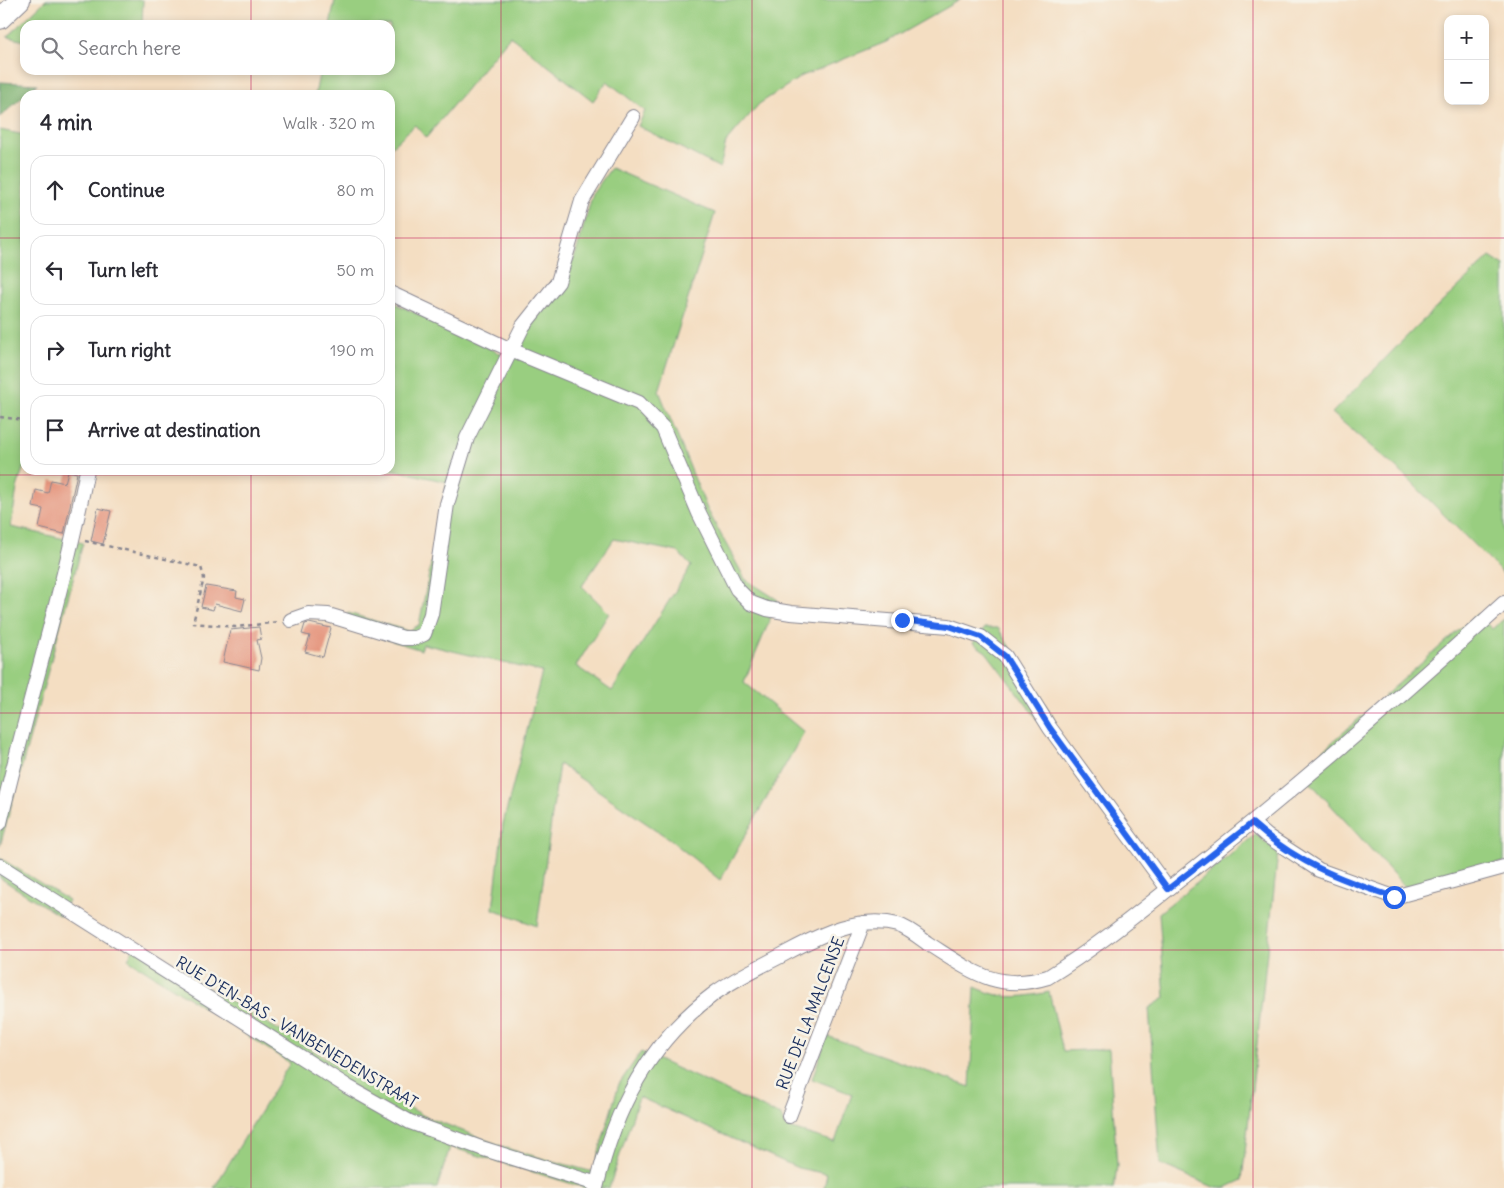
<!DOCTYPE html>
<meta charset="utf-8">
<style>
body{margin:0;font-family:Delius,sans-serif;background:#f2f2f3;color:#2b2b33}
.controls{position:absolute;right:15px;top:15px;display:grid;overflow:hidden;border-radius:10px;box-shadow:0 2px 8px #0003}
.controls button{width:45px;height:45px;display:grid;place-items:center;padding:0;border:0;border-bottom:1px solid #e1e1e2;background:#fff;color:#2b2b33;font:25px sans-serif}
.stop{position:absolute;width:15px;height:15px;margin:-11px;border:4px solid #2563eb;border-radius:50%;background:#fff}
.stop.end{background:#2563eb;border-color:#fff;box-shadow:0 1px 5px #0008}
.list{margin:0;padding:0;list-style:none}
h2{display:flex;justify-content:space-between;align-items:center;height:65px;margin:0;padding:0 20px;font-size:21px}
h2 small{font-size:16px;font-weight:400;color:#7c7c81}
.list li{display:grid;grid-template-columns:32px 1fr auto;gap:15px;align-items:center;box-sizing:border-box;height:70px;margin:0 10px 10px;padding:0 10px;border:1px solid #e1e1e2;border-radius:15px}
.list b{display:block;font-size:19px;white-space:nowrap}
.list em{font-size:16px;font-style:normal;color:#7c7c81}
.icon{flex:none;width:28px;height:28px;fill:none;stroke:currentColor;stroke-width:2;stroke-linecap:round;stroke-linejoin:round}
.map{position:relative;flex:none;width:1504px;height:1188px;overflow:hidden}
.search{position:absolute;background:#fff;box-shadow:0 2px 8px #0003;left:20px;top:20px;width:375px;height:55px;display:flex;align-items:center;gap:12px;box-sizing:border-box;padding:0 18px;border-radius:15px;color:#7c7c81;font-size:19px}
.panel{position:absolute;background:#fff;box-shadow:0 2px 8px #0003;left:20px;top:90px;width:375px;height:385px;border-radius:15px}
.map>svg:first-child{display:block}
.green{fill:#99ce80;stroke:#5a7e6f;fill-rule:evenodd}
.forest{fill:#7ab16e;stroke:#4a7066}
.building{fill:#e5957e}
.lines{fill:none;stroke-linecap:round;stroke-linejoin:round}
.minor-casing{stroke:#888690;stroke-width:16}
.highway-casing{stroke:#888690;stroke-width:22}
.path{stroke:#888690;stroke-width:2.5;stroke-dasharray:4 4;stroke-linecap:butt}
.minor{stroke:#fff;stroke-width:14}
.highway{stroke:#fff;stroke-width:20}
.route{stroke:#2563eb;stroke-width:6}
.grid{fill:none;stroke:#c2185b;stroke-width:1;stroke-opacity:0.55}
.labels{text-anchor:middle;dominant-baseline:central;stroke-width:5;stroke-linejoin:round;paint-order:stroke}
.street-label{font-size:16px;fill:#1b2f5e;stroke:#f7f3e8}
</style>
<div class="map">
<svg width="1504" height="1188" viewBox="0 0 1504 1188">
<rect width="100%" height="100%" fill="#f7f3e8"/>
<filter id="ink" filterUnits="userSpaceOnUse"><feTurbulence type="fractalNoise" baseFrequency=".02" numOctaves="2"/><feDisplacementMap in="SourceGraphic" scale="10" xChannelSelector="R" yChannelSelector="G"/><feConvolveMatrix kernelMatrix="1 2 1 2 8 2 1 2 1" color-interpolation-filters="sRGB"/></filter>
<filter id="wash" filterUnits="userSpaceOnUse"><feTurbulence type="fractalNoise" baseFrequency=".0096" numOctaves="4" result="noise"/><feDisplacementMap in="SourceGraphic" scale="20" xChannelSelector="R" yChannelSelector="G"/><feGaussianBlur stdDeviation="1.12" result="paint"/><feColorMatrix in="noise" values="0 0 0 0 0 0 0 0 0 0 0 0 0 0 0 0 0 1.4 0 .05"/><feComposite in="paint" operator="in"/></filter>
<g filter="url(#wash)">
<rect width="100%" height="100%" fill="#f4dec2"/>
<path class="green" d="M46 0H143L142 25H25V41L7 37Z
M335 0H960L886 42 802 76 759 104 726 142 720 168 638 126 645 111 607 81 593 101 510 36 426 138 415 125 390 148V95H315L320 70H390V25H330Z
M0 130 25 135V462L17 488 11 527 83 543 0 846Z
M611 168 715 213 659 391 707 509 745 579 778 600 744 682 804 732 720 880 668 838 559 764 537 926 493 909 503 824 542 672 423 644 421 650 345 626 348 613 408 631 419 625 447 482 390 469V301L512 359 529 327 563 283 576 253 593 193ZM614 539 678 552 691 566 612 691 576 666 609 613 582 586Z
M1490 257 1504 266V575L1402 473 1332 413 1416 327Z
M1477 614 1492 629 1504 619V862L1406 888 1300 771Z
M985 628H998L1055 721 1045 729 986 652 973 643Z
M1256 834 1278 853 1242 1180 1225 1188H1216L1160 1164 1149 1008 1165 998 1159 913Z
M0 858 68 900 60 916 0 878Z
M135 945 424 1116 512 1150 593 1172 619 1084 641 1052 781 1116 785 1127 835 1142 852 1094 812 1079 827 1036 970 1087 975 987C1003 1000 1019 998 1049 992L1063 1051 1109 1049 1117 1166 1114 1188H824L827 1174 798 1168 639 1097 609 1188H586L450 1147 437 1188H214L290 1063 128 959Z"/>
<path class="forest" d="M0 82 37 84 0 117Z"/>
<g id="blocks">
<path class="building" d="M68 471 77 473 64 534 39 528 43 509 33 507 36 490 48 493 51 480 65 483Z
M98 508 111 511 103 544 91 541Z
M206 586 237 591 236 597 245 599 242 611 215 604 213 610 201 607Z
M309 623 331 628 323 657 305 652 310 636 302 634 305 624Z
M259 627 261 639 257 640 261 658 259 670 223 662 230 630Z"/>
</g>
</g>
<g filter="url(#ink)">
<use href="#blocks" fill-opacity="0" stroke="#888690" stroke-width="1"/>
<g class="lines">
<defs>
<path id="minor" d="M390 293 511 350 639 403 663 428 699 513 737 589 751 603 767 609 791 613 949 626 981 637 1005 656 1050 728 1168 889
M291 620 308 614 328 615 403 638H415L424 634 431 614 447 504 467 438 523 326 558 282 582 201 633 117
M0 823C27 705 64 589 87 470
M1252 823 1267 836 1319 870 1394 897 1504 867
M0 866 348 1087 410 1122 481 1148 597 1184
M789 1116 863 923
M596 1188C615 1108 648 1043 715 993 737 977 764 965 788 952 822 934 859 915 898 925 908 928 919 937 927 943 970 970 996 993 1048 977 1099 946 1145 907 1191 871 1299 786 1402 696 1504 603"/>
<path id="highway" d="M0 19 20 0"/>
</defs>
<use href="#minor" class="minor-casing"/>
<use href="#highway" class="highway-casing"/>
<path class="path" d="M0 417 25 420
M85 541 201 567 204 578 193 623 236 627 279 622"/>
<use href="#minor" class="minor"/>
<use href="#highway" class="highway"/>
</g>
</g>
<g class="lines" filter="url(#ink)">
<path class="route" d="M902 620 949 626 981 637 1005 656 1050 728 1168 889 1252 823C1297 863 1338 879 1394 897"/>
</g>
<path class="grid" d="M251 0V25M501 0V1188M752 0V1188M1003 0V1188M1253 0V1188M251 70V95M0 238H25M390 238H1504M251 470V1188M0 475H1504M0 713H1504M0 950H1504"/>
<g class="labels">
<g class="street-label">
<text transform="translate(810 1013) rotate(-69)">RUE DE LA MALCENSE</text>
<text transform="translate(297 1032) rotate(31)">RUE D'EN-BAS - VANBENEDENSTRAAT</text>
</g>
</g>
</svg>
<div class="controls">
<button>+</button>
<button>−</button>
</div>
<div class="stop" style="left:1394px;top:897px"></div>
<div class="stop end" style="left:902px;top:620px"></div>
<div class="search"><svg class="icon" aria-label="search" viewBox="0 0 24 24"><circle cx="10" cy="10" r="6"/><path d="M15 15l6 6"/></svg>Search here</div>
<section class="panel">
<h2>4 min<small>Walk · 320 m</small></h2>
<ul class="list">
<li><svg class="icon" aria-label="ahead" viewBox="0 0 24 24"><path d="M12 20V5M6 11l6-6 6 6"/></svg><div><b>Continue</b></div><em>80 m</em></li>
<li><svg class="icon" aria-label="left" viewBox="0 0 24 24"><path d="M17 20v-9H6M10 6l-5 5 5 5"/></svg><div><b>Turn left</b></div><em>50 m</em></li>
<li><svg class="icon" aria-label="right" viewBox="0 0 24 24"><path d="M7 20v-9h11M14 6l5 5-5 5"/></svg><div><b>Turn right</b></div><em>190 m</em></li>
<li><svg class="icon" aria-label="arrive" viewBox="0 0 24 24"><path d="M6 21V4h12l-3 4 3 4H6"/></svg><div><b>Arrive at destination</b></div></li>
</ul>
</section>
</div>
